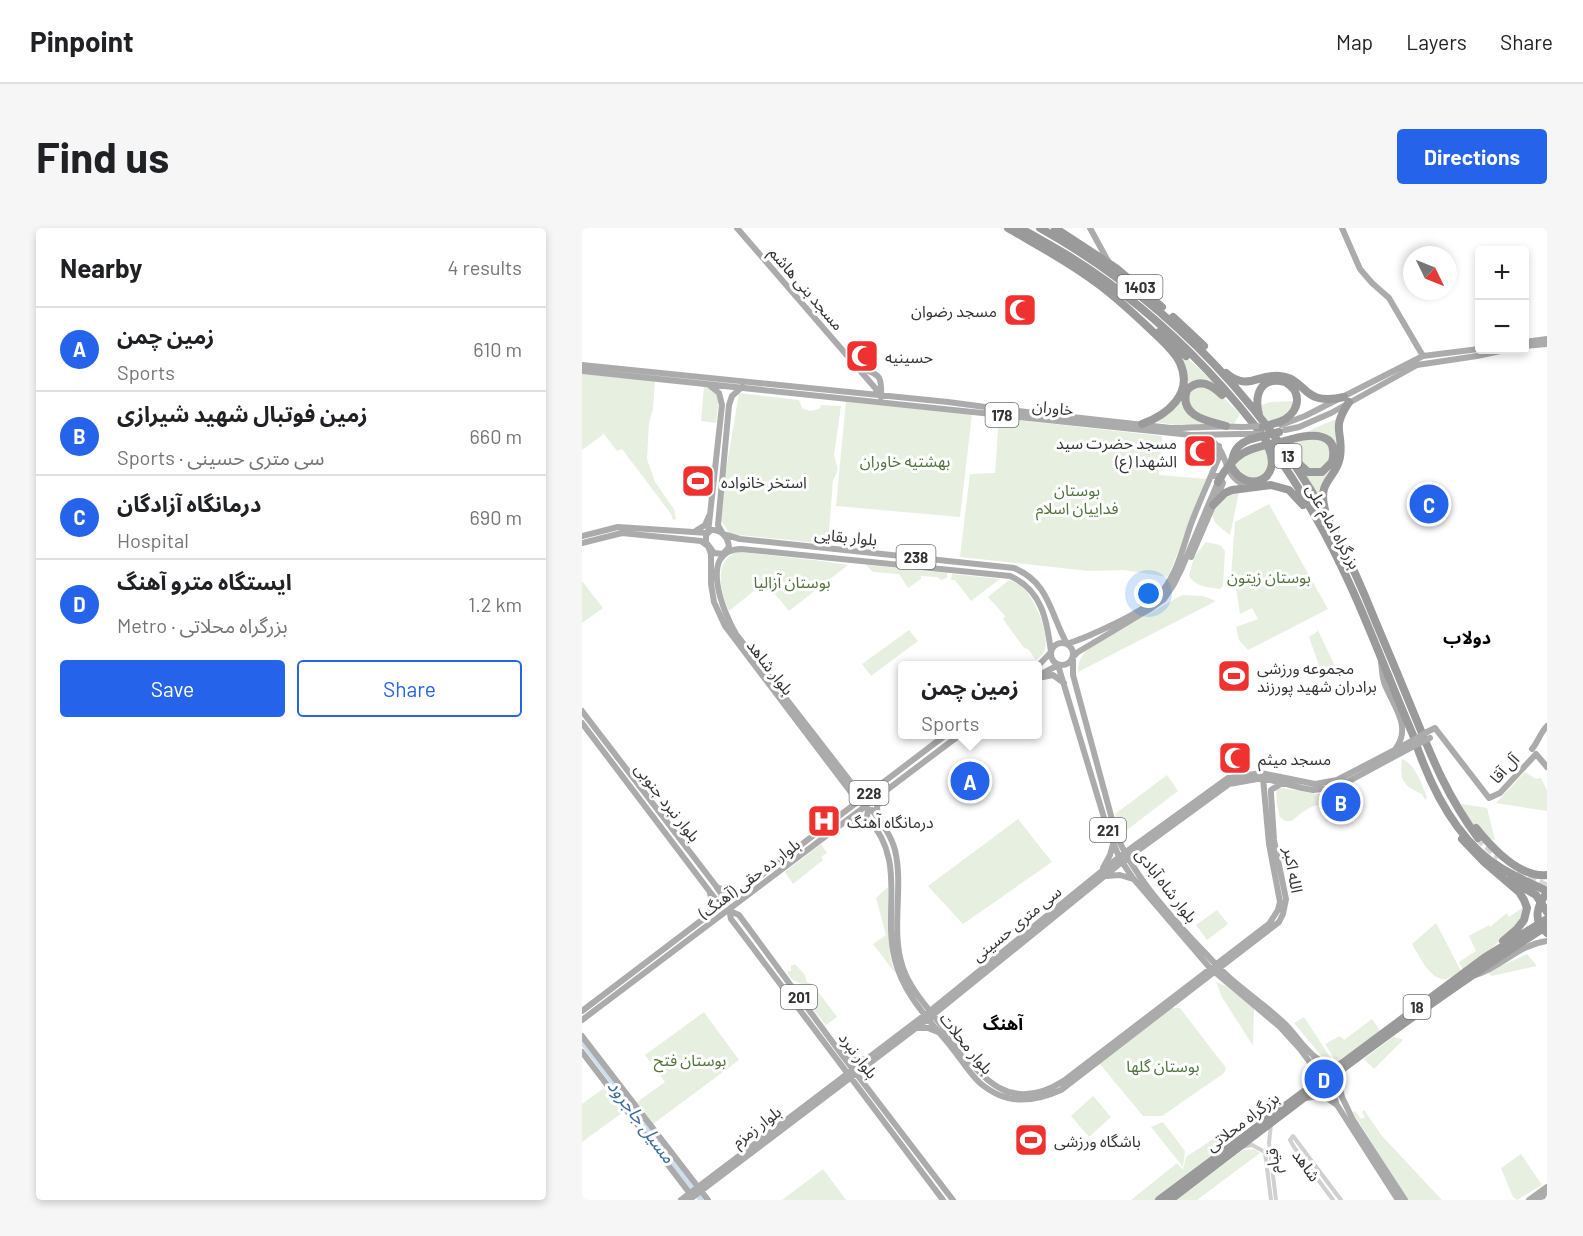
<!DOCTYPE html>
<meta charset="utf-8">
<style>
body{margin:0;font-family:Barlow,"Noto Sans Arabic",sans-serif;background:#f6f6f6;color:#202124}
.controls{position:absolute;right:18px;top:18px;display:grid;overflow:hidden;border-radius:6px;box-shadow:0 3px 9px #0003}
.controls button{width:54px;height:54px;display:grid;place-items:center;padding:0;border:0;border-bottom:2px solid #e0e0e0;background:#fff;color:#202124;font:30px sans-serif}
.compass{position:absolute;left:821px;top:18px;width:54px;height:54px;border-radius:50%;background:#fff;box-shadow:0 3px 9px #0003;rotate:133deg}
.you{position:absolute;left:567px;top:366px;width:21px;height:21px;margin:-15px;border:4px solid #fff;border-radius:50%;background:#1a73e8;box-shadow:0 0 0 9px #1a73e833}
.badge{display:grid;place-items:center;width:39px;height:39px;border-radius:50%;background:#2563eb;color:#fff;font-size:20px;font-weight:700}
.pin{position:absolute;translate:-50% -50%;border:3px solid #fff;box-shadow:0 2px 6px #0006}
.popup{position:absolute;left:316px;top:433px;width:144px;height:78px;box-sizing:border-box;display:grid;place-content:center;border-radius:6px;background:#fff;filter:drop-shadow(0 2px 4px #0005);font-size:20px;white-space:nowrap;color:#757577}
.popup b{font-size:22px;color:#202124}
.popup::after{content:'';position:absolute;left:50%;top:100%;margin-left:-12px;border:12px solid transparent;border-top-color:#fff}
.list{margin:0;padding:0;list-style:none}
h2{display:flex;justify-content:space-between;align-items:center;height:78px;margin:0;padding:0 24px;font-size:26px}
h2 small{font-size:20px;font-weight:400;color:#757577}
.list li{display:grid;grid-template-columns:39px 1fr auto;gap:18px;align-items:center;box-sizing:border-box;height:84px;padding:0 24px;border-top:2px solid #e0e0e0}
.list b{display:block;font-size:22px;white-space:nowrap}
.list p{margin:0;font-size:20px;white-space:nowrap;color:#757577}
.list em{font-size:20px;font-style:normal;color:#757577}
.actions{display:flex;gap:12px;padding:18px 24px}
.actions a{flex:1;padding:14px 0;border:2px solid #2563eb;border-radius:6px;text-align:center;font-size:21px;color:#2563eb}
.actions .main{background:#2563eb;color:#fff}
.map{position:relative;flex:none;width:965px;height:972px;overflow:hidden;border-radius:6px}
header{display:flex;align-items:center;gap:36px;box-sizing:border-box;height:84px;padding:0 30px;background:#fff;border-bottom:2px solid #e0e0e0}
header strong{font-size:28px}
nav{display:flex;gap:33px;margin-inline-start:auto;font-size:21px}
.intro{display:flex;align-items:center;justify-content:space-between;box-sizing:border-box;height:144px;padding:0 36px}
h1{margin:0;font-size:42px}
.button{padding:15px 27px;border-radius:6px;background:#2563eb;color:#fff;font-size:21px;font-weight:700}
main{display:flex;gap:36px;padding:0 36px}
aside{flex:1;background:#fff;border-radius:6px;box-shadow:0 3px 9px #0003}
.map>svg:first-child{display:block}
.green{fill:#e7efe1}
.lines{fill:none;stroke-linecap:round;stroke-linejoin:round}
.river{stroke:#cddfef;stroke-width:5}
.highway-tunnel{stroke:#d6d6d6;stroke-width:8;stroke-dasharray:8 4;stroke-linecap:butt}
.minor{stroke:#d0d0d0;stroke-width:4}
.major{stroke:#ababab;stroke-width:6}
.highway{stroke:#9a9a9a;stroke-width:8}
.major-bridge{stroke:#ababab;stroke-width:6}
.highway-bridge{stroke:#9a9a9a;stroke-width:8}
.labels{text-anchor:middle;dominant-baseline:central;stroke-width:6;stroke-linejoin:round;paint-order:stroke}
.shield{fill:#fff;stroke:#707070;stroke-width:1.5}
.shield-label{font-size:15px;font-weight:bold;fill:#333}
.street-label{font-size:16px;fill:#333;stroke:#fff}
.poi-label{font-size:16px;fill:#333;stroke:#fff;text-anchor:start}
.park-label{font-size:16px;fill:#51723c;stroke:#fff}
.neighbourhood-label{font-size:18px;font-weight:bold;fill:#000;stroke:#fff}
.water-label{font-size:18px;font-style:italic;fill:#3a6d9b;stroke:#fff}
</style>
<header>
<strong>Pinpoint</strong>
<nav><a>Map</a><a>Layers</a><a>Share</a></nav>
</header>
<div class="intro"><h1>Find us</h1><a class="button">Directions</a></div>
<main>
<aside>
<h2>Nearby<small>4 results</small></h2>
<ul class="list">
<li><span class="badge">A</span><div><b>زمین چمن</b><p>Sports</p></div><em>610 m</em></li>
<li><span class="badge">B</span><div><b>زمین فوتبال شهید شیرازی</b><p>Sports · سی متری حسینی</p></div><em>660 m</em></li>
<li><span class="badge">C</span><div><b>درمانگاه آزادگان</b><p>Hospital</p></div><em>690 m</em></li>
<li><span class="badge">D</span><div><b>ایستگاه مترو آهنگ</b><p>Metro · بزرگراه محلاتی</p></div><em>1.2 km</em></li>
</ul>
<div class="actions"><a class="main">Save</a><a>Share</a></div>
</aside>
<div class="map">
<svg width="965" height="972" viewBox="0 0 965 972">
<rect width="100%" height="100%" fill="#fff"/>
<path class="green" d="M552 83 621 144 646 169 635 159 611 154 602 180 633 196 610 199 572 194 596 176 600 137Z
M0 146 73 153 71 182 67 194 65 231 73 254 92 281 94 291 91 292 89 286 40 221 35 223 22 206 0 222Z
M621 156 639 167 658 186 652 196 630 192 607 181V163Z
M122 158 132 163 137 171 134 195 119 193Z
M157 165 217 172 220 180 228 183 237 181 240 177 259 178 252 227 256 242 251 252 246 316 148 306 139 293 143 248Z
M264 172 390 186 378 289 254 278Z
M714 173 712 183 686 195 675 179 688 174Z
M417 190 580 208 577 247 626 251 586 349 542 342 507 343 378 329 388 246 413 245Z
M754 191 756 228 739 273 719 241 746 242 749 213 717 207Z
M726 209 745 214 750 230 736 244 717 236 702 215Z
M684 218 689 234 680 250H661L650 236 656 230Z
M657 264 648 307C643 303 637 299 633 294 623 278 646 267 657 264Z
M687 276 746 381 666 422 657 412 654 399 676 391 670 380 658 386 654 360 649 350 653 294Z
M624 314 638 317 643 323 641 358 638 361C626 359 614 359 607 348L612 329Z
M156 324 240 333 266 337 207 383 183 354 147 383C138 364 131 331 156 324Z
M284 337 365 345V350L359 352 355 349 339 348V351L326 360 317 346 291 344Z
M370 346 418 351 389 373 373 352H369Z
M427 352C432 354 436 356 440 359 452 369 468 405 463 421 462 426 458 429 454 432L446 421 442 420 421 391 423 388 406 369Z
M0 353 21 380 0 395Z
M600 367 621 368 634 373 496 444C496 433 499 428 507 420Z
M732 394 754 440 740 446 727 409 736 403Z
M327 402 336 413 289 448 280 436Z
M820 531C834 537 839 555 845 569L843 572 840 566C821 558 817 552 820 531Z
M943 544 954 551 959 550 965 562V583L914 575Z
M585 547 596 563 541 605 538 603 533 586Z
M694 559 735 566 755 561 747 570 765 560 774 576 753 588C740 566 723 582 710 593H703L698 589 695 577Z
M880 576 905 580 913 612C898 610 887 590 879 579Z
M436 591 470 634 381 696 346 658Z
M239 616 245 625 239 629 241 632 211 656 203 644Z
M306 659 308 728 313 745 291 716 304 707 294 670Z
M943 678 941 691 907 723 881 742 877 734 894 723 887 708 907 697 908 699 925 685 927 689Z
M635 682 646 696 625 712 614 697Z
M854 695 879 743C874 745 868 751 862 751 847 751 837 727 830 716Z
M945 726 955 738 909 748 906 744Z
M213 736 223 747 225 754 231 757 255 789 244 797 226 775 220 756 211 752 206 746V743H209V738Z
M634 754 644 758 672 780 671 818 640 769Z
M589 780H598L644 840 642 845 580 888H561L517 835Z
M122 784 157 832 71 896 55 874 83 854 63 827Z
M722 789 750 832 742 831 712 795Z
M790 791 798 803 755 835 743 816 758 808 762 812Z
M811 809 820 811V813L792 841 782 831Z
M22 860 40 885 0 914V876Z
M511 868 529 889 507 909 489 888Z
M782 882 800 908 860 972H826L771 885 773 883 779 891 783 889 780 884Z
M581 894 603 923 601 939 569 899Z
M646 901 647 906 642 919 572 972H549L595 935 601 942 604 929Z
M672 921 678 925 615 972H594L661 922Z
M939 926 960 957 935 972 931 969 919 940Z
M241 941 264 972H200Z"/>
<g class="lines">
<path class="river" d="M0 814 119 972"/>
<path class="highway-tunnel" d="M896 610 917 629
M936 643 965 659"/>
<path class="minor" d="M689 896 687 915 694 972
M660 919 670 917 683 924 689 972
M751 972 712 919 708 912 711 908 759 972"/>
<path class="major" d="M155 0 294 161 295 167
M508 0 527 35
M760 0 778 41 790 55 807 70 841 128
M942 114 965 111
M942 118 965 116
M0 137 366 174 426 182 589 200C613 200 637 197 660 199
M277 139C297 148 300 145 299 169
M0 143 609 207 658 206
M160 159 150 168 147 177 136 297 141 306 158 311 432 340C468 355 468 386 485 416 506 409 560 385 574 370 594 351 600 322 609 296 617 274 628 251 637 229V218
M699 197 723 188 841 128 897 121
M703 202 717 199 749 185 835 137 895 128 923 122
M618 208C652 215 635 253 669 258
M636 254 599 342 592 356 582 371 568 381 496 424 491 429V447L534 606C551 646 580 678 609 710 622 723 634 738 648 750 665 765 684 778 701 794 717 808 732 841 758 836
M129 302C139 301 146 309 147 319L141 326 132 325 124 314V307Z
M112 304 123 297 127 288
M0 308 36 299 126 305 140 177 137 165 127 157
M0 315 40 305 119 313 126 318 129 326V356L132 374 143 398 274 571 278 569V566L154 406C142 386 115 322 159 321L428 348C460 362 465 392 469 424L456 438
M609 329 641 255 637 248H629
M469 426a11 11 0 1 1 22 0a11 11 0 1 1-22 0Z
M799 434C800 441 800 450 803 457 811 477 830 499 814 520
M456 448 476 437 523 593 537 629 550 649 628 740 698 799 718 821 735 844
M456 450 471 447 482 455
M0 483 134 658 140 667 139 674H136L128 664 0 495
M845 504 853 500 907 570 918 565 954 526 965 539
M950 521C956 514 958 505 965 498
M681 550 687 616 698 674 696 682 687 696 483 852C423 891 395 843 362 801 348 782 329 763 321 740 308 703 322 660 313 622 309 607 299 594 290 582H286L285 589C326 634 300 680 313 732 321 766 349 794 370 820 379 831 387 845 398 855 404 860 410 864 417 867 438 876 459 871 479 862L697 694 701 686 704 671 692 612 689 566V562L702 554
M272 558 287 561 294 560
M296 588 295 579 301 566
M265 594 283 592 290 595
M521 640 528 627 531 616
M524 648 538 647 551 651
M136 660 150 664 158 662
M126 687 130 675 128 665
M894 747C921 738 936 717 965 713
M0 783 365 506
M0 792 379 506
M335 800H346L356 804
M0 808 126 972
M0 824 109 967
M262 827 272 832 284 831
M732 829 740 840 739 845 735 844V847
M760 841 757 856 760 869 771 892 823 972
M724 870 741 867 755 877 816 972
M754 875 750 861 752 859 756 866
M99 972 348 783 537 629 646 550 679 545 733 556 755 552 828 514
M107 972 351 787 540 634 647 556 681 550 720 560 731 562 750 560 767 553 830 519
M361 972 159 704 149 691 148 686 150 684 157 687 260 827 371 972
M947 972 965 959
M956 972 965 966"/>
<path class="highway" d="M426 0C455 17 485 33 512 53 532 67 550 84 568 101 578 111 592 122 598 135 612 166 585 187 560 196
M438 0C454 9 470 18 485 27 585 88 676 186 733 288 773 357 799 433 831 507 847 556 873 612 919 640 934 649 950 656 965 663
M458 0C604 82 718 213 783 368 796 400 810 432 823 464 846 519 860 561 896 610
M473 0 534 40 580 79
M591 89 622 118
M577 104 604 128
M644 145C666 164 676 145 698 148 726 151 719 179 762 169
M640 167C629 156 617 150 605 162 596 188 626 193 644 198
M677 187C672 167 678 148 703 154 723 165 716 187 697 194
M669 211C655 216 651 223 649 238 665 267 700 252 687 221
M710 211C729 206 758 203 750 234L740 244H726L716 235
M631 277 643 265 650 262 689 257 707 262 721 277
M743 282C735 251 754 252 758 229 762 202 748 203 767 174
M894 600C910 620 937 650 965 647
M880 611 902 634 937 664 942 672 945 680 942 692 935 701 921 713
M928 652 954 667 965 684
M577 972 902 730 965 691
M588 972C711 878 834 781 965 698"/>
<path class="major-bridge" d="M660 199 683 198
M658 206H679
M828 514 845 504
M830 519 848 510"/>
<path class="highway-bridge" d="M681 199 697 194
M669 211 697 204
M636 254C657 216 674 221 710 211
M965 664C955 678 950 692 965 705"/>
</g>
<defs>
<symbol id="mosque-square" viewBox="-11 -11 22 22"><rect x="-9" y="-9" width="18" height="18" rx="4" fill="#ef322f" stroke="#fff"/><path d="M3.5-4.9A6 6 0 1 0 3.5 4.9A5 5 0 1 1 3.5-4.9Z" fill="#fff"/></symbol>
<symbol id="stadium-square" viewBox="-11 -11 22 22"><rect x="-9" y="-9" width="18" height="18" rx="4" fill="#ef322f" stroke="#fff"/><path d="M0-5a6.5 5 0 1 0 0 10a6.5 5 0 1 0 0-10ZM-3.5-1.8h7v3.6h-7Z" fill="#fff"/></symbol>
<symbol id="hospital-square" viewBox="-11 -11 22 22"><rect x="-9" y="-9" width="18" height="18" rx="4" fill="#ef322f" stroke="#fff"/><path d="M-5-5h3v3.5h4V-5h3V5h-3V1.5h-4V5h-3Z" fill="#fff"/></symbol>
</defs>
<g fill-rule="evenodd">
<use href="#mosque-square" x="419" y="63" width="38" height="38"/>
<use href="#mosque-square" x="261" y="109" width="38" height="38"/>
<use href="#mosque-square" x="599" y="204" width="38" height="38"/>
<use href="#stadium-square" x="97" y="234" width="38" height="38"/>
<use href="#stadium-square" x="633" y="429" width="38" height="38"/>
<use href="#mosque-square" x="634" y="511" width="38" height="38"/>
<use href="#hospital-square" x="223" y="574" width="38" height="38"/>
<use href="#stadium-square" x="430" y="893" width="38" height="38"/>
</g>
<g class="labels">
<g class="shield">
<rect x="535.5" y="47" width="45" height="24" rx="4.5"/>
<rect x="403.5" y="175" width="33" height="24" rx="4.5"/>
<rect x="692.5" y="216" width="27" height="24" rx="4.5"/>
<rect x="314.5" y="317" width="39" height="24" rx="4.5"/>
<rect x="267.5" y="553" width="39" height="24" rx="4.5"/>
<rect x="508" y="590" width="36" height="24" rx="4.5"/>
<rect x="199" y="757" width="36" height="24" rx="4.5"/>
<rect x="821.5" y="767" width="27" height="24" rx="4.5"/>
</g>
<g class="shield-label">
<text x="558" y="59">1403</text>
<text x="420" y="187">178</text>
<text x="706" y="228">13</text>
<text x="334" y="329">238</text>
<text x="287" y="565">228</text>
<text x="526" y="602">221</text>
<text x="217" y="769">201</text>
<text x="835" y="779">18</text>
</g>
<g class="street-label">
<text transform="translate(225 60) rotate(49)">مسجد بنی هاشم</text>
<text transform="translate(471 179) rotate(6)">خاوران</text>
<text transform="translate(752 298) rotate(61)">بزرگراه امام علی</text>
<text transform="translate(264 308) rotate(6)">بلوار بقایی</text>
<text transform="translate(189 439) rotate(52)">بلوار شاهد</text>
<text transform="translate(922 540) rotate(-47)">آل آقا</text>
<text transform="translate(86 574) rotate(52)">بلوار نبرد جنوبی</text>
<text transform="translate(712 642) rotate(80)">الله اکبر</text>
<text transform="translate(167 650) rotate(-37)">بلوار ده حقی (آهنگ)</text>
<text transform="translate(585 657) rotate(52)">بلوار شاه آبادی</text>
<text transform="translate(434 695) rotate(-39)">سی متری حسینی</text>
<text transform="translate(385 815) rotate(51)">بلوار محلات</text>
<text transform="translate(277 827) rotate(53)">بلوار نبرد</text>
<text transform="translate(660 893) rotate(-37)">بزرگراه محلاتی</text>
<text transform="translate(174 898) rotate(-37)">بلوار زمزم</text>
<text transform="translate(690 933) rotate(-96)">قیام</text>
<text transform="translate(725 937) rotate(54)">شاهد</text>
</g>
<g class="poi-label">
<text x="415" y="82" text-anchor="end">مسجد رضوان</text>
<text x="303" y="128">حسینیه</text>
<text x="595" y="214" text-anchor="end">مسجد حضرت سید<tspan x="595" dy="18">الشهدا (ع)</tspan></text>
<text x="139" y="253">استخر خانواده</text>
<text x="675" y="439">مجموعه ورزشی<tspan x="675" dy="18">برادران شهید پورزند</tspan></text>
<text x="676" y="530">مسجد میثم</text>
<text x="265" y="593">درمانگاه آهنگ</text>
<text x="472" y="912">باشگاه ورزشی</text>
</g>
<g class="park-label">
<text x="323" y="232">بهشتیه خاوران</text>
<text x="495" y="261">بوستان<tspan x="495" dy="18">فداییان اسلام</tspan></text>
<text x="687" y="348">بوستان زیتون</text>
<text x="210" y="353">بوستان آزالیا</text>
<text x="108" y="831">بوستان فتح</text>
<text x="581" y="837">بوستان گلها</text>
</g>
<g class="neighbourhood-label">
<text x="885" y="409">دولاب</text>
<text x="421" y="795">آهنگ</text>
</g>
<g class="water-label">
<text transform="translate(60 893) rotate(53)">مسیل جاجرود</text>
</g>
</g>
</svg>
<div class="controls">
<button>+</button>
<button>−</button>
</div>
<svg class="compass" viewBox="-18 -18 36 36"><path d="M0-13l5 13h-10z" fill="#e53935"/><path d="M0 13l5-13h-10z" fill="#757577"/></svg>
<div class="you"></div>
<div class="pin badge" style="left:388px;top:553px">A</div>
<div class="popup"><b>زمین چمن</b>Sports</div>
<div class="pin badge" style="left:759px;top:574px">B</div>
<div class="pin badge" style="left:847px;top:276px">C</div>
<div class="pin badge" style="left:742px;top:851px">D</div>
</div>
</main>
